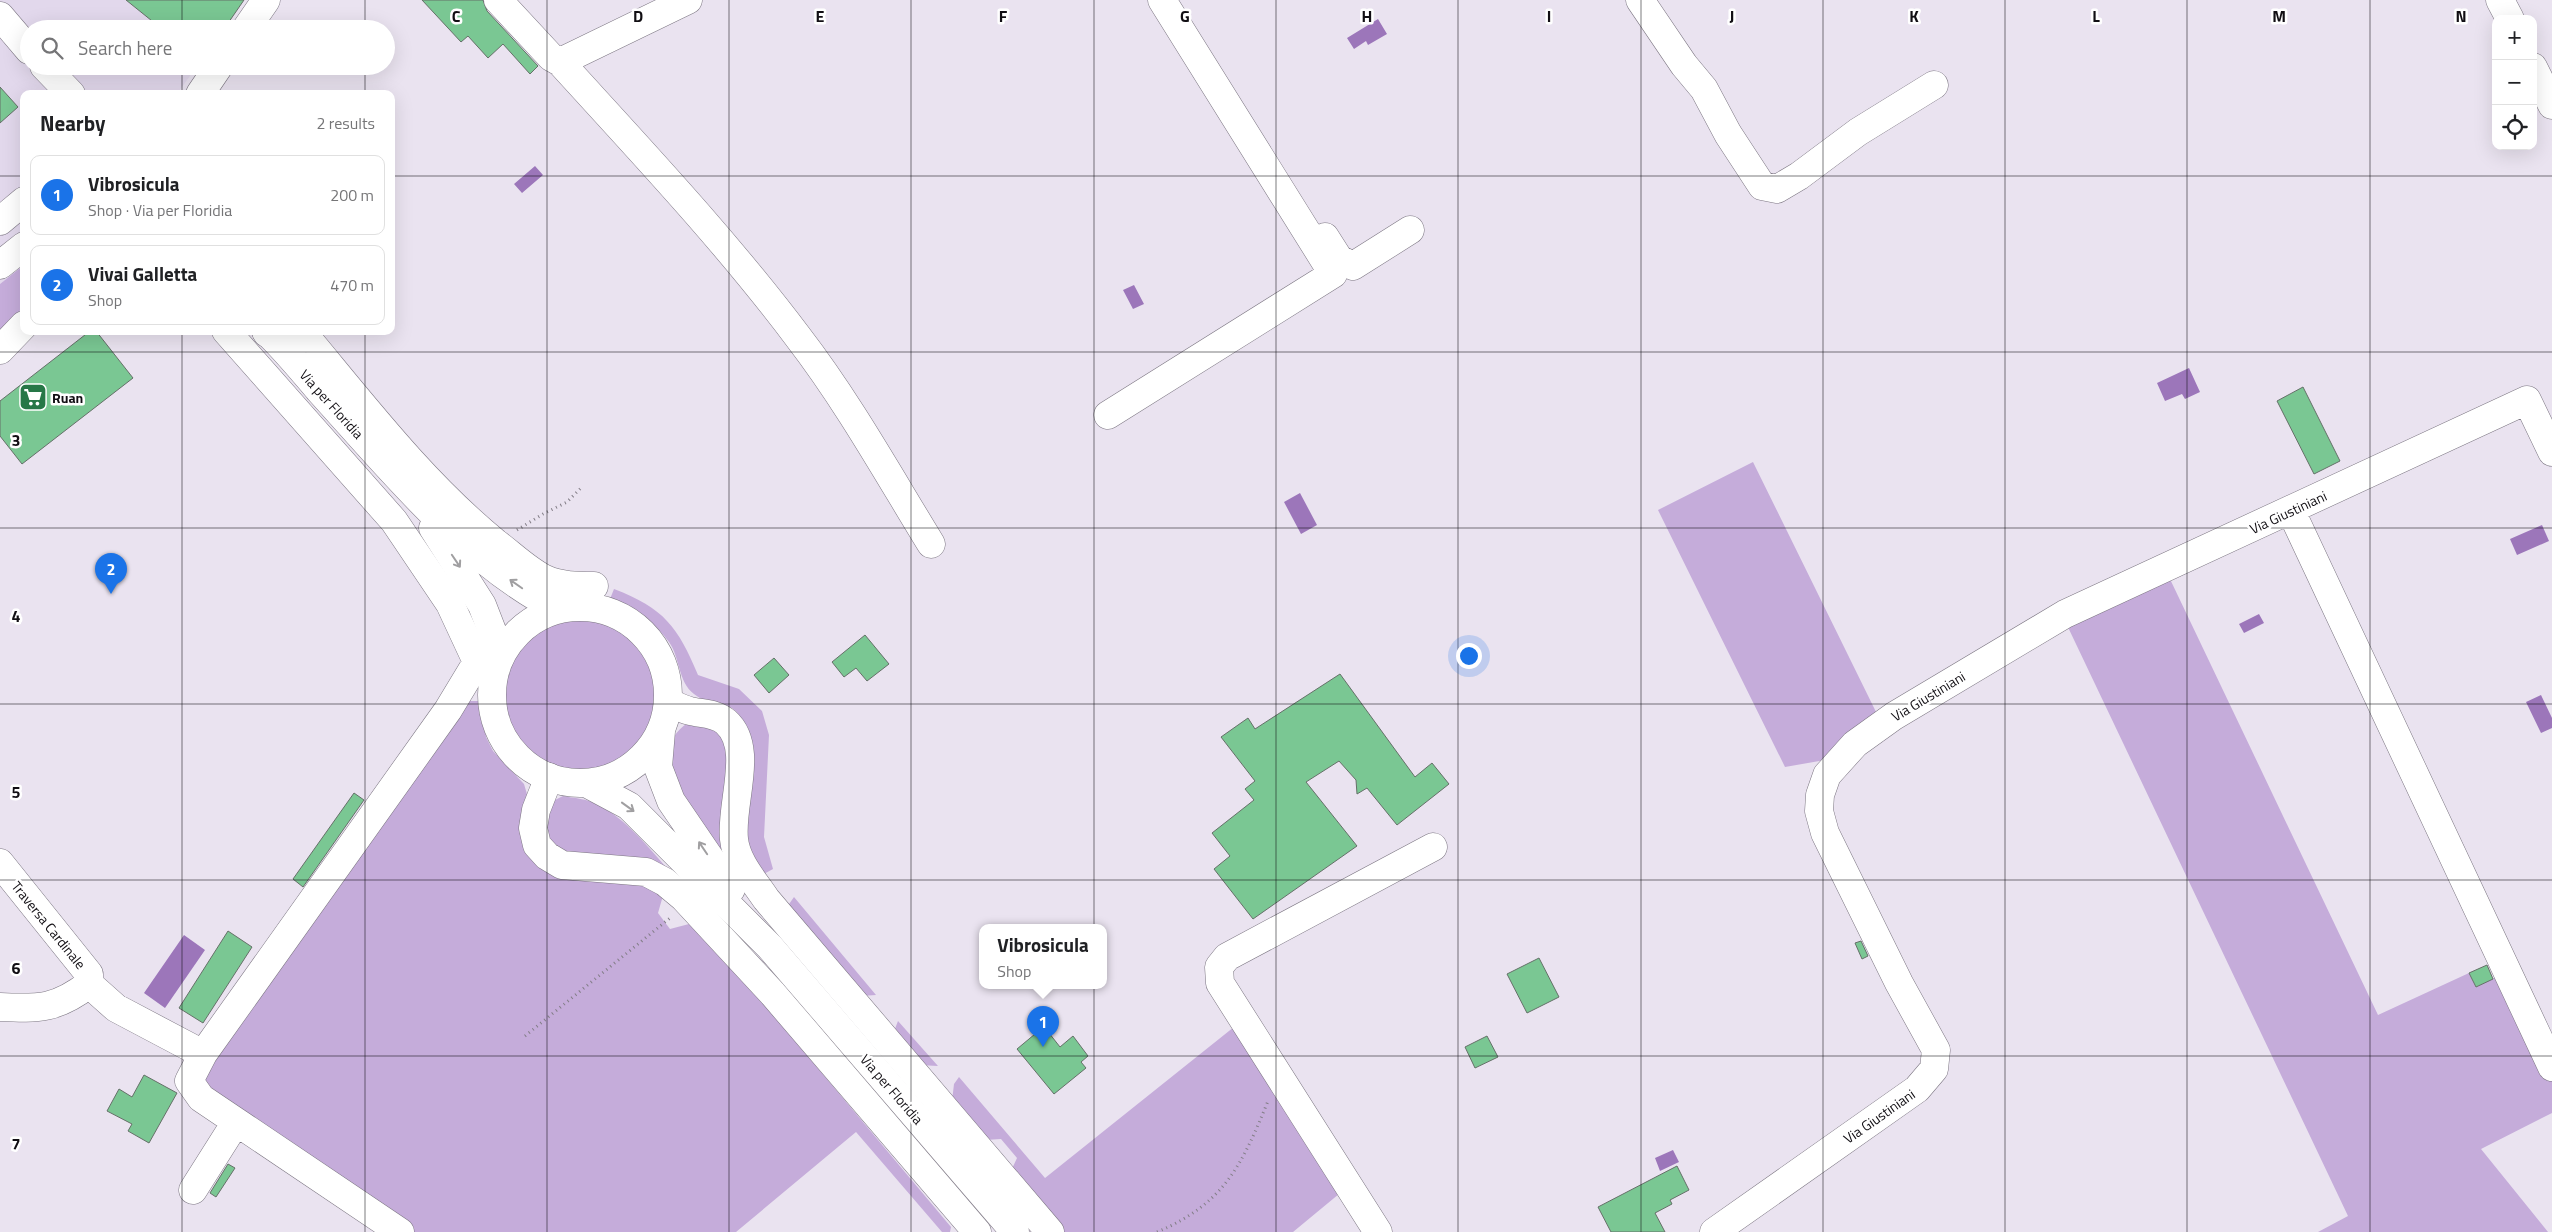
<!DOCTYPE html>
<meta charset="utf-8">
<style>
body{margin:0;font-family:"Titillium Web",sans-serif;background:#f2f2f2;color:#202124}
.controls{position:absolute;right:15px;top:15px;display:grid;overflow:hidden;border-radius:10px;box-shadow:0 5px 20px #0002}
.controls button{width:45px;height:45px;display:grid;place-items:center;padding:0;border:0;border-bottom:1px solid #e0e0e0;background:#fff;color:#202124;font:25px sans-serif}
.you{position:absolute;left:1468px;top:655px;width:18px;height:18px;margin:-12px;border:4px solid #fff;border-radius:50%;background:#1a73e8;box-shadow:0 0 0 8px #1a73e833}
.badge{display:grid;place-items:center;width:32px;height:32px;border-radius:50%;background:#1a73e8;color:#fff;font-size:16px;font-weight:700}
.pin{position:absolute;translate:-50% -41px;filter:drop-shadow(0 1px 2px #0008)}
.pin::after{content:'';position:absolute;top:26px;width:18px;height:15px;background:inherit;clip-path:polygon(0 0,100% 0,50% 100%)}
.popup{position:absolute;left:979px;top:924px;width:128px;height:65px;box-sizing:border-box;display:grid;place-content:center;border-radius:10px;background:#fff;filter:drop-shadow(0 1px 4px #0005);font-size:16px;white-space:nowrap;color:#757577}
.popup b{font-size:19px;color:#202124}
.popup::after{content:'';position:absolute;left:50%;top:100%;margin-left:-10px;border:10px solid transparent;border-top-color:#fff}
.list{margin:0;padding:0;list-style:none}
h2{display:flex;justify-content:space-between;align-items:center;height:65px;margin:0;padding:0 20px;font-size:21px}
h2 small{font-size:16px;font-weight:400;color:#757577}
.list li{display:grid;grid-template-columns:32px 1fr auto;gap:15px;align-items:center;box-sizing:border-box;height:80px;margin:0 10px 10px;padding:0 10px;border:1px solid #e0e0e0;border-radius:10px}
.list b{display:block;font-size:19px;white-space:nowrap}
.list p{margin:0;font-size:16px;white-space:nowrap;color:#757577}
.list em{font-size:16px;font-style:normal;color:#757577}
.icon{flex:none;width:28px;height:28px;fill:none;stroke:currentColor;stroke-width:2;stroke-linecap:round;stroke-linejoin:round}
.map{position:relative;flex:none;width:2552px;height:1232px;overflow:hidden}
.search{position:absolute;background:#fff;box-shadow:0 5px 20px #0002;left:20px;top:20px;width:375px;height:55px;display:flex;align-items:center;gap:12px;box-sizing:border-box;padding:0 18px;border-radius:28px;color:#757577;font-size:19px}
.panel{position:absolute;background:#fff;box-shadow:0 5px 20px #0002;left:20px;top:90px;width:375px;height:245px;border-radius:10px}
.map>svg:first-child{display:block}
.built{fill:#e2d8ec}
.green{fill:#c5acda}
.water{fill:#9c76ba}
.building{fill:#7ac793;stroke:#657068}
.lines{fill:none;stroke-linecap:round;stroke-linejoin:round}
.minor-casing{stroke:#7c7682;stroke-width:29}
.major-casing{stroke:#7c7682;stroke-width:29}
.path{stroke:#827d86;stroke-width:3;stroke-dasharray:1 4;stroke-linecap:butt}
.minor{stroke:#fff;stroke-width:28}
.major{stroke:#fff;stroke-width:28}
.oneway{stroke:#a09fa1}
.grid{fill:none;stroke:#110e13;stroke-width:1;stroke-opacity:0.55}
.labels{text-anchor:middle;dominant-baseline:central;stroke-width:5;stroke-linejoin:round;paint-order:stroke}
.poi-label{font-size:14px;font-weight:bold;fill:#110e13;stroke:#fff;text-anchor:start}
.street-label{font-size:14px;fill:#110e13;stroke:#fff}
.grid-label{font-size:16px;text-anchor:middle;font-weight:bold;fill:#110e13;stroke:#fff;stroke-width:5;stroke-linejoin:round;paint-order:stroke}
</style>
<div class="map">
<svg width="2552" height="1232" viewBox="0 0 2552 1232">
<rect width="100%" height="100%" fill="#eae3f0"/>
<path class="built" d="M0 0H244L224 29H29V66H197L177 94H24V265L0 284Z"/>
<path class="green" d="M24 265V306L0 332V284Z
M1753 462 1878 716 1825 760 1785 767 1658 510Z
M2169 577 2378 1015 2469 973 2476 987 2498 976 2552 1080V1113L2481 1149 2548 1232H2318L2348 1216 2066 623Z
M614 589C664 608 678 627 698 675L739 689 762 711 769 735 764 837 773 869 760 876 746 853 747 731C733 692 717 712 694 694 678 682 680 657 669 642 655 622 632 609 610 599Z
M505 695a76 76 0 1 1 152 0a76 76 0 1 1-152 0Z
M470 701H482L486 737 493 751 524 784 529 801 523 844 638 880 664 892 658 913 670 929 689 924 769 1010 951 1227 950 1232H942L856 1132 736 1232H412L208 1095 201 1075 457 706Z
M688 723H709L729 746 726 860C705 830 638 753 688 723Z
M563 796C574 798 587 799 597 804 626 819 647 846 668 869L567 856 546 840 548 808 555 800Z
M794 897 876 995 861 996 787 907Z
M898 1021 938 1066 919 1065 893 1034Z
M1239 1023 1345 1189 1293 1232H1064L1011 1171 1017 1158 1001 1139 985 1140 952 1101 954 1084 959 1077 1045 1178Z"/>
<path class="water" d="M1378 19 1387 34 1368 45 1366 41 1354 49 1347 38Z
M535 166 543 175 522 193 514 184Z
M1134 285 1144 304 1133 309 1123 290Z
M2189 368 2200 392 2185 399 2182 394 2165 401 2157 383Z
M1300 493 1317 525 1301 534 1284 502Z
M2542 525 2549 541 2517 555 2510 539Z
M2259 614 2264 623 2244 633 2239 624Z
M2541 695 2552 718V728L2541 733 2526 702Z
M184 935 205 950 165 1008 144 993Z
M1673 1150 1679 1162 1660 1171 1655 1158Z"/>
<path class="building" d="M126 0H244L224 29H162Z
M422 0H483L487 11 538 66 530 74 503 44 488 58 468 36 461 42Z
M0 87 18 107 0 123Z
M90 331H96L133 378 22 464 0 436V401Z
M2303 387 2340 461 2314 474 2277 401Z
M865 635 889 664 867 681 856 668 844 677 832 662Z
M774 658 789 675 769 693 754 675Z
M1340 674 1415 777 1432 763 1449 784 1397 825 1367 788 1357 794 1356 780 1339 761 1306 782 1357 846 1253 919 1214 869 1230 856 1212 833 1254 800 1245 789 1255 781 1221 737 1248 718 1255 729Z
M354 793 364 800 303 887 293 879Z
M228 931 252 947 203 1023 179 1008Z
M1861 941 1868 956 1862 959 1855 943Z
M1539 958 1559 997 1527 1013 1507 974Z
M2487 965 2493 979 2476 987 2469 973Z
M1049 1033 1060 1047 1073 1036 1088 1056 1081 1062 1086 1068 1054 1094 1017 1049 1035 1034 1041 1040Z
M1487 1036 1498 1057 1475 1068 1465 1047Z
M144 1075 177 1093 149 1143 128 1131 132 1124 107 1111 119 1089 132 1097Z
M228 1164 235 1168 216 1197 210 1193Z
M1677 1166 1689 1190 1670 1200 1672 1204 1655 1213 1665 1232H1611L1598 1207Z"/>
<g class="lines">
<defs>
<path id="minor" d="M498 0 551 57 560 62 688 0
M1640 0 1684 65 1704 89 1728 134 1762 186 1777 189 1799 176 1858 132 1934 85
M2500 0 2510 19
M560 62C642 152 725 240 798 337 848 402 888 474 931 544
M2533 67 2552 105
M0 221 24 201
M1325 237 1339 259 1353 266 1410 230
M0 265 24 246
M226 331 394 521 450 604 477 662 448 710 203 1054 189 1081 201 1098 400 1232
M267 333 287 338 308 339C367 410 424 484 496 543 512 555 527 570 545 579 560 586 578 586 594 586
M0 350 24 325
M1108 415 1333 274 1162 0
M2291 511 2552 1067
M668 702C675 705 682 709 690 711 702 714 716 713 726 722 755 748 730 803 734 839 736 861 754 881 766 899L1050 1232
M549 777 536 810 533 828 537 845 547 856 562 865 646 872 665 882 683 897 773 994 977 1232
M0 863 89 974V984
M89 984 116 1008 203 1054
M0 1007C39 1009 57 1009 89 984
M193 1190 236 1122
M1378 1232 1220 983 1219 967 1227 957 1433 847
M1714 1232 1917 1089 1934 1069 1936 1050 1899 983 1825 833 1819 811 1820 795 1827 775 1855 744 1894 716 2065 614 2527 400 2552 452"/>
<path id="major" d="M0 16 29 50
M246 29 266 0
M44 66 71 94
M200 94 219 66
M266 331C285 349 302 370 319 390 390 468 464 561 558 609
M433 528 482 605 501 654
M492 695a88 88 0 1 1 176 0a88 88 0 1 1-176 0Z
M661 731 658 767 671 801 731 889
M586 783 629 806 770 947 1015 1232"/>
</defs>
<use href="#minor" class="minor-casing"/>
<use href="#major" class="major-casing"/>
<path class="path" d="M517 530 543 514 567 502 581 488
M525 1036 670 918
M1157 1232C1224 1204 1242 1165 1268 1101"/>
<use href="#minor" class="minor"/>
<use href="#major" class="major"/>
</g>
<defs><path id="oneway-shaft" d="M-6 0H5M1.5-3L5.5 0L1.5 3" fill="none" stroke-width="1.6" stroke-linecap="round" stroke-linejoin="round" transform="scale(1.25)"/></defs>
<g class="oneway">
<use href="#oneway-shaft" transform="translate(456 561) rotate(56)"/>
<use href="#oneway-shaft" transform="translate(516 584) rotate(-145)"/>
<use href="#oneway-shaft" transform="translate(628 807) rotate(36)"/>
<use href="#oneway-shaft" transform="translate(703 848) rotate(-124)"/>
</g>
<path class="grid" d="M182 0V29M365 0V29M547 0V1232M729 0V1232M911 0V1232M1094 0V1232M1276 0V1232M1458 0V1232M1641 0V1232M1823 0V1232M2005 0V1232M2187 0V1232M2370 0V1232M182 66V94M365 66V94M0 176H24M391 176H2552M182 331V1232M365 331V1232M0 352H2552M0 528H2552M0 704H2552M0 880H2552M0 1056H2552"/>
<defs>
<symbol id="supermarket-square" viewBox="-11 -11 22 22"><rect x="-9" y="-9" width="18" height="18" rx="4" fill="#277747" stroke="#fff"/><path d="M-6-5.5h2.5l.6 2H6L4.5 2H-2.5L-4.4-4H-6ZM-1.5 3.2a1.3 1.3 0 1 0 .1 0ZM3 3.2a1.3 1.3 0 1 0 .1 0Z" fill="#fff"/></symbol>
</defs>
<g fill-rule="evenodd">
<use href="#supermarket-square" x="17" y="381" width="32" height="32"/>
</g>
<g class="labels">
<g class="poi-label">
<text x="52" y="397">Ruan</text>
</g>
<g class="street-label">
<text transform="translate(332 404) rotate(48)">Via per Floridia</text>
<text transform="translate(2288 512) rotate(-25)">Via Giustiniani</text>
<text transform="translate(1928 696) rotate(-31)">Via Giustiniani</text>
<text transform="translate(49 925) rotate(51)">Traversa Cardinale</text>
<text transform="translate(892 1089) rotate(49)">Via per Floridia</text>
<text transform="translate(1879 1116) rotate(-35)">Via Giustiniani</text>
</g>
</g>
<g class="grid-label">
<text x="456" y="22">C</text>
<text x="638" y="22">D</text>
<text x="820" y="22">E</text>
<text x="1003" y="22">F</text>
<text x="1185" y="22">G</text>
<text x="1367" y="22">H</text>
<text x="1549" y="22">I</text>
<text x="1732" y="22">J</text>
<text x="1914" y="22">K</text>
<text x="2096" y="22">L</text>
<text x="2279" y="22">M</text>
<text x="2461" y="22">N</text>
<text x="16" y="446">3</text>
<text x="16" y="622">4</text>
<text x="16" y="798">5</text>
<text x="16" y="974">6</text>
<text x="16" y="1150">7</text>
</g>
</svg>
<div class="controls">
<button>+</button>
<button>−</button>
<button><svg class="icon" aria-label="locate" viewBox="0 0 24 24"><circle cx="12" cy="12" r="6"/><path d="M12 2v4M12 18v4M2 12h4M18 12h4"/></svg></button>
</div>
<div class="you"></div>
<div class="pin badge" style="left:1043px;top:1047px">1</div>
<div class="popup"><b>Vibrosicula</b>Shop</div>
<div class="pin badge" style="left:111px;top:594px">2</div>
<div class="search"><svg class="icon" aria-label="search" viewBox="0 0 24 24"><circle cx="10" cy="10" r="6"/><path d="M15 15l6 6"/></svg>Search here</div>
<section class="panel">
<h2>Nearby<small>2 results</small></h2>
<ul class="list">
<li><span class="badge">1</span><div><b>Vibrosicula</b><p>Shop · Via per Floridia</p></div><em>200 m</em></li>
<li><span class="badge">2</span><div><b>Vivai Galletta</b><p>Shop</p></div><em>470 m</em></li>
</ul>
</section>
</div>
